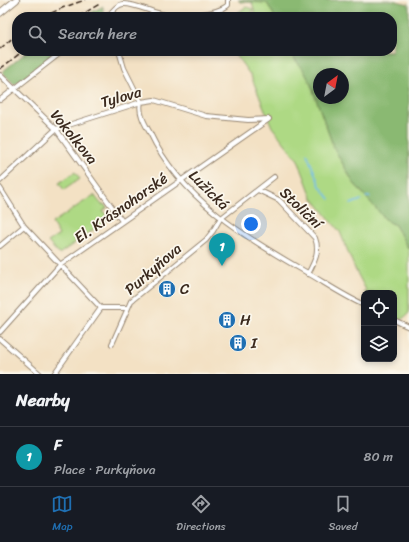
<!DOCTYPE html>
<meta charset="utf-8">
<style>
body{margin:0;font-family:Sriracha,sans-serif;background:#242831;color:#f1f3f6}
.controls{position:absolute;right:12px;bottom:12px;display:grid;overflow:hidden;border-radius:8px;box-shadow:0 2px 6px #0003}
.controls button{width:36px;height:36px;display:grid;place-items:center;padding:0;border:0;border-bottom:1px solid #363941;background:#171b24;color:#f1f3f6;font:20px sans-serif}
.compass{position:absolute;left:313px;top:68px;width:36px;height:36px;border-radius:50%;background:#171b24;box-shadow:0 2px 6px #0003;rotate:32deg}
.you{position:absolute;left:251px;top:224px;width:14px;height:14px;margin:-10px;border:3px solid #fff;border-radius:50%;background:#1a73e8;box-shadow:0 0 0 6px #1a73e833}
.badge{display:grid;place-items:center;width:26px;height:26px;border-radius:50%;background:#1f6fb2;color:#fff;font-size:13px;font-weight:700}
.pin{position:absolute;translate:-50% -33px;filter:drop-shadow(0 1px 2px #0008)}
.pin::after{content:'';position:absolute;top:21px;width:14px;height:12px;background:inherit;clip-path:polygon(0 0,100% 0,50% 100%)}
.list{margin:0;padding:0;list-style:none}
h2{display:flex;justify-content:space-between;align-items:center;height:52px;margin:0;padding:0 16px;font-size:17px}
h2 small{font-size:13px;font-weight:400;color:#9ea1a6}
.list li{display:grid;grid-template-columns:26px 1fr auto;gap:12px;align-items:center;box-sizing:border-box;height:60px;padding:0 16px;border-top:1px solid #363941}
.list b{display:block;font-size:15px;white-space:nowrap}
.list p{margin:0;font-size:13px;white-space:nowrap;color:#9ea1a6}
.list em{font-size:13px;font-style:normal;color:#9ea1a6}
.icon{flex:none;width:22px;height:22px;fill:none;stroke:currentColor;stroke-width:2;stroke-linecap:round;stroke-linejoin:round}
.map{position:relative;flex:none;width:409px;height:374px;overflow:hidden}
.search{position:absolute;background:#171b24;box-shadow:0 2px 6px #0003;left:12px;right:12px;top:12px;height:44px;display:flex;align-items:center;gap:10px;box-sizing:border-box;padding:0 14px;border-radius:16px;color:#9ea1a6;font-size:15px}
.sheet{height:112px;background:#171b24}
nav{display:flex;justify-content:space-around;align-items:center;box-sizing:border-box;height:56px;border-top:1px solid #363941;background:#171b24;font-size:11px;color:#9ea1a6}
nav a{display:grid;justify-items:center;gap:2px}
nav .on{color:#1f6fb2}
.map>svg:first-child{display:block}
.green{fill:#aed984;stroke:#748251}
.forest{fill:#8ab972;stroke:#627248;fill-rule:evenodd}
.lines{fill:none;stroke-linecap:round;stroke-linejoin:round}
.stream{stroke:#73beec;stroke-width:1.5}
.minor-casing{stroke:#978671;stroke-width:6}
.primary-casing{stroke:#978671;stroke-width:8}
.minor{stroke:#fff;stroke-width:4}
.primary{stroke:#fff;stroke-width:6}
.rail{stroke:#3b2a1e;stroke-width:1.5;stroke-dasharray:6 3;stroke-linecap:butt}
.labels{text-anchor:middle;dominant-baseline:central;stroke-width:3.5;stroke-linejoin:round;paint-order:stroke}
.street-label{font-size:15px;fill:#3b2a1e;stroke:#fbf7ec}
.poi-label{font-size:15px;fill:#3b2a1e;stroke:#fbf7ec;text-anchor:start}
</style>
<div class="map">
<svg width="409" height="374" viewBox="0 0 409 374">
<rect width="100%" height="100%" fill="#fbf7ec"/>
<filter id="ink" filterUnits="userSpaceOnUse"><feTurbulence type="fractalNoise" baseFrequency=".025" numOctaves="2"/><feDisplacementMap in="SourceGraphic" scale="8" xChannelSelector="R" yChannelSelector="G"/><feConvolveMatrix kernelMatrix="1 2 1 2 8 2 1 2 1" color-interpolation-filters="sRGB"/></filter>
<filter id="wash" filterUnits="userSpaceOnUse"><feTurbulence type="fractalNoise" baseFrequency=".012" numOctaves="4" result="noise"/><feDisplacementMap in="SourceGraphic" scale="16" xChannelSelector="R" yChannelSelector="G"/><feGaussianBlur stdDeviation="0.9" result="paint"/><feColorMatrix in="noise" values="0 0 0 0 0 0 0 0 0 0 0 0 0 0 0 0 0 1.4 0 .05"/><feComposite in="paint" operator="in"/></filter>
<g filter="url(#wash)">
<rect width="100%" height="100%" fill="#f3e1c4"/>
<path class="green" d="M252 2 267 3 275 17H256Z
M246 7 253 9 251 17H236L237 13Z
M233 51H288L303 69 310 82 334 148 353 182 386 220 395 225 409 250V313L399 322 394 320V293H364L366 290 355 269 340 232 312 197 298 160 272 127 251 76Z
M75 172 80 179 64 190 59 183Z
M94 195 102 205 104 204 107 208 103 211 109 219 59 254 48 242 59 235 52 223Z"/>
<path class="forest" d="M238 0H392L409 4V250L395 225 386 220 353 182 334 148 310 82 303 69 288 51H392V17H275L267 3 240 2ZM319 74H343V98H319Z
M103 6V15L100 17H84Z
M28 51H58L15 85 2 72Z"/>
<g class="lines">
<path class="stream" d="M307 154 320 186 330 199
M366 197H370
M351 204 361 200"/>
</g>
</g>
<g filter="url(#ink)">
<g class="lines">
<defs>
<path id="minor" d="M107 17C112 13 115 5 123 4 134 3 153 13 165 15 179 17 217 15 228 5V0
M119 51 124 68 141 102C138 113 145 124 150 133 181 199 246 238 306 272 325 283 344 296 364 305
M0 75 56 129 122 221
M0 100 63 51
M0 181 56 129 141 102 154 100 206 116 248 120 269 119
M0 188 24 226 101 308
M258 190 279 200 315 238C320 251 315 261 308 274
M0 246 24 226
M394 320 409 327
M0 332 60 265 269 119
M0 339 40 374
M112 344 128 308
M54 374 101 308H128L131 301 206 240 213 231 220 219 274 177"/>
<path id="primary" d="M0 13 16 0"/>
</defs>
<use href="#minor" class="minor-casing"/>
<use href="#primary" class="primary-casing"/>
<use href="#minor" class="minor"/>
<use href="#primary" class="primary"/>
<path class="rail" d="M43 17 62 8 85 0
M78 17 101 3
M0 49 17 34
M0 69 23 51"/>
</g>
</g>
<defs>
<symbol id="building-disc" viewBox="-11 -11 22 22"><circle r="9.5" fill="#1f6fb2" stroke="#fbf7ec"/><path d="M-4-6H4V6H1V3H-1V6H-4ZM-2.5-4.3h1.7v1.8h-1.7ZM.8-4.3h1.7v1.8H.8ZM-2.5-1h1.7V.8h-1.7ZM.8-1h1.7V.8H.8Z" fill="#fff"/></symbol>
</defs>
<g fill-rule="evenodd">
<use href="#building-disc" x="157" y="279" width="20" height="20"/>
<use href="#building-disc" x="217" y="310" width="20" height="20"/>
<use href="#building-disc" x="228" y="333" width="20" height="20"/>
</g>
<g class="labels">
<g class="street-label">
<text transform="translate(121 97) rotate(-16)">Tylova</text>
<text transform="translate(74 137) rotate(51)">Vokolkova</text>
<text transform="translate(209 190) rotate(45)">Lužická</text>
<text transform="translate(121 208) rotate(-35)">El. Krásnohorské</text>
<text transform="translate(301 208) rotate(44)">Stoliční</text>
<text transform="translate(153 269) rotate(-41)">Purkyňova</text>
</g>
<g class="poi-label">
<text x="180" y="289">C</text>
<text x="240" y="320">H</text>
<text x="251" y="343">I</text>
</g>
</g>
</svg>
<div class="controls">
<button><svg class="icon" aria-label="locate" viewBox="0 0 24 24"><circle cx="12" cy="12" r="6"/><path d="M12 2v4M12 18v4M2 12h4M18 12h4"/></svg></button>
<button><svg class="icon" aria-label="layers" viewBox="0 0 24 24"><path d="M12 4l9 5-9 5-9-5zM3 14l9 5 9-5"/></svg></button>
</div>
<svg class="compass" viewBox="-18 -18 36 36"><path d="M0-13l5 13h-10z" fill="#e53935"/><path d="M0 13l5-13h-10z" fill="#9ea1a6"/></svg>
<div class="you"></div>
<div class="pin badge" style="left:222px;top:266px;background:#0f9aa8">1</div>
<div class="search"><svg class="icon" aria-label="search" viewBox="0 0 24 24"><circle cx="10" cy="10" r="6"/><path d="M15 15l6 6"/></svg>Search here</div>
</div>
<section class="sheet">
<h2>Nearby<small></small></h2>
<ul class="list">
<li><span class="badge" style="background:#0f9aa8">1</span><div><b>F</b><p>Place · Purkyňova</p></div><em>80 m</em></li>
</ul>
</section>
<nav>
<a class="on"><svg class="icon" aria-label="map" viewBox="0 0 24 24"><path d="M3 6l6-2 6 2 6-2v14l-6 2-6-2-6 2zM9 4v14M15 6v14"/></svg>Map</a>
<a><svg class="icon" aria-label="directions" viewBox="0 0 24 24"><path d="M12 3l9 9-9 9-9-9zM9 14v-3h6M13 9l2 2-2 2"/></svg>Directions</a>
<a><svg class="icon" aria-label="saved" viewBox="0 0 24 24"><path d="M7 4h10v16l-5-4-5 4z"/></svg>Saved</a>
</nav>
